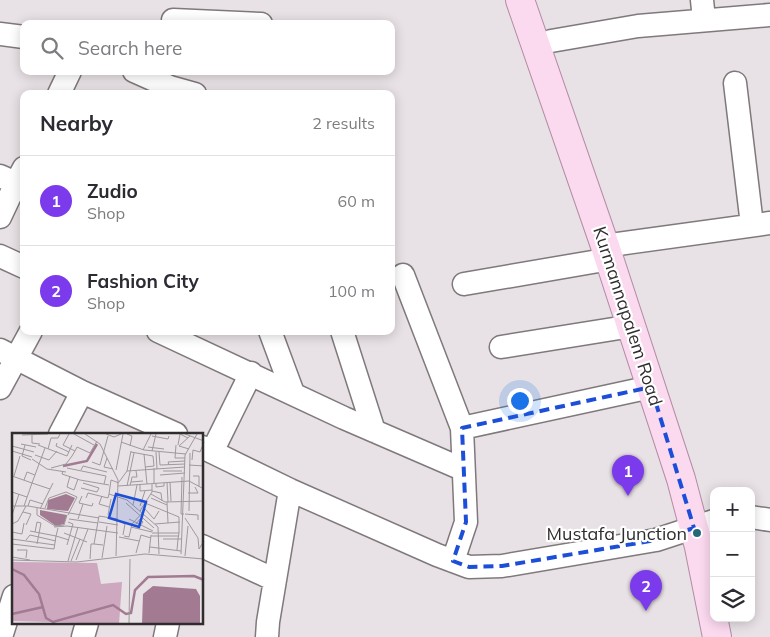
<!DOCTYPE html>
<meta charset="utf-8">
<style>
body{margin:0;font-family:Mulish,sans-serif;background:#f7f7f7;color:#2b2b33}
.controls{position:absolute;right:15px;bottom:15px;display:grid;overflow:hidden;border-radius:10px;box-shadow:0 2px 12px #0003}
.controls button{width:45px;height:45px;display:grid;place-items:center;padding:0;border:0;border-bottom:1px solid #e1e1e2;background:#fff;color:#2b2b33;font:25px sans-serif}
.you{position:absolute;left:519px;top:400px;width:18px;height:18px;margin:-12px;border:4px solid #fff;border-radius:50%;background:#1a73e8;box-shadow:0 0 0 8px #1a73e833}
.badge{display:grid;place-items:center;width:32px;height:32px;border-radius:50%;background:#7c3aed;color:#fff;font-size:16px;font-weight:700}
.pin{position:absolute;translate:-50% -41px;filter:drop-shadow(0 1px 2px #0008)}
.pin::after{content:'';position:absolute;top:26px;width:18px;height:15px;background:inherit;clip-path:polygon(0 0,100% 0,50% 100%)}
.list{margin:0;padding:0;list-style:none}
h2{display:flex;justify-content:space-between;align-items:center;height:65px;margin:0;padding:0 20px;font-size:21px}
h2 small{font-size:16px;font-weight:400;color:#7c7c81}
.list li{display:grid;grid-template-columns:32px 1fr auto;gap:15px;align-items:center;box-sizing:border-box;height:90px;padding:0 20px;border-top:1px solid #e1e1e2}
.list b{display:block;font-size:19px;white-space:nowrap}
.list p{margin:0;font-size:16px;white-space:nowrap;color:#7c7c81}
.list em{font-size:16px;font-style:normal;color:#7c7c81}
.icon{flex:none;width:28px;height:28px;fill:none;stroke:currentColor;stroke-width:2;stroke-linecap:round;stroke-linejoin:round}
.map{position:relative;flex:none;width:770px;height:637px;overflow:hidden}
.search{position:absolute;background:#fff;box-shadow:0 2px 12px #0003;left:20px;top:20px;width:375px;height:55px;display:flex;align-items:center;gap:12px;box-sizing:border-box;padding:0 18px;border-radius:10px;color:#7c7c81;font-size:19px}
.panel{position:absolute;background:#fff;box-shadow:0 2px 12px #0003;left:20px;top:90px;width:375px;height:245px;border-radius:10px}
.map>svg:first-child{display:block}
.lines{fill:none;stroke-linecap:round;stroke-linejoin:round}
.minor-casing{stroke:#7f797c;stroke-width:25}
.major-casing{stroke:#b38ca5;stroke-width:30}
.minor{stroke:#fff;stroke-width:22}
.major{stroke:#fbd9ef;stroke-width:28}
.marked{fill:none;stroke:#1d4ed8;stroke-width:4;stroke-dasharray:10 6;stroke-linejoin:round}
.poi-dot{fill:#26677b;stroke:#fff;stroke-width:2}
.labels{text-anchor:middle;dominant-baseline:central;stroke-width:4.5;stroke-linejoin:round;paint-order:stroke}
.street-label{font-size:18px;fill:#302d2f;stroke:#fff}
.poi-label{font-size:18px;fill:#302d2f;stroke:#fff;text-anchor:end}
.inset-river{fill:none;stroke:#a27b93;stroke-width:2.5}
.inset-road{fill:none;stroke:#9e999c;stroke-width:1}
.view{fill:#1d4ed8;fill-opacity:0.15;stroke:#1d4ed8;stroke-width:2.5}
.inset-edge{fill:none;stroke:#302d2f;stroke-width:2.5}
</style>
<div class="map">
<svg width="770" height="637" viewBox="0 0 770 637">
<rect width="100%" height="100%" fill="#e8e1e5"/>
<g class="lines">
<defs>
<path id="minor" d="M702 0 704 20
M173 20 261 24
M0 34 24 37
M551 41 638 26 770 15
M134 71 170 87 195 94
M735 83 752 225
M59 94 70 71
M0 176 16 183 24 168
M0 217 16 183
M618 244 770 223
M0 256 24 267
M403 275 462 428 466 522 453 561
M464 284 610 259
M158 331 344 418 462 469
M270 331 293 393
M342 331 374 431
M501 347 632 326
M0 350 82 392 176 434
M0 388 31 331
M462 428 651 387
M60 434 82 392
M202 447 290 490 437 555 469 567 502 566 656 540 714 521
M212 452 251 373
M751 517 770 520
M202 546 275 580
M1 637 14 596
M83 637 87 623
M165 637 168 623
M267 637 268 622 290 490"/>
<path id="major" d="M520 0 604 243 681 479 699 547 717 637"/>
</defs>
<use href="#minor" class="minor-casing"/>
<use href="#major" class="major-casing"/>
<use href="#minor" class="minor"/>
<use href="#major" class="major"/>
</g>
<path class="marked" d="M651 387 694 528 656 540 502 566 469 567 453 561 466 522 462 428Z"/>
<circle class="poi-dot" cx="697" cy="533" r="5"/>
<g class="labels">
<g class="street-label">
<text transform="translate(628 316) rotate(72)">Kurmannapalem Road</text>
</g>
<g class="poi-label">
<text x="687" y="533">Mustafa Junction</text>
</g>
</g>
<g transform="translate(12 433)">
<rect width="191" height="191" fill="#e8e1e5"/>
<path d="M0 129 85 130 89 151 110 149 107 191 0 188Z" fill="#cda8bf"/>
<path d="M54 61 63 65 56 78 35 76 36 67ZM28 77 55 82 52 91 44 93 28 82ZM141 153 184 156 188 163V191H130L131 161Z" fill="#a27b93"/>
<path class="inset-river" d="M51 33 75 28 85 11M0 136 12 142 27 161 34 185 41 189 101 172 114 181 119 180 123 157 136 144 182 143 192 147M0 181 31 174"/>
<path class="inset-road" d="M62 1 82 12M73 1 88 11 106 47 104 123M94 1 102 4 109 1M115 1 120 3 118 13M173 1 192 8M10 2 36 1M20 2V10L28 11M140 3 156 6 157 3M109 9 132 17 174 21M45 10 44 13 57 19M9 11 24 14M13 12 10 23 19 27M26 12 55 23 60 12M164 12 163 25H173M166 12 168 1 176 5M0 13 22 19M136 14 152 16M36 16 39 5H46L48 1M177 16 167 13 178 3M131 17 139 1M0 18 20 24M63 18 65 14 78 20 85 8M140 18 144 1M119 19 141 23 142 33 133 34M144 19 145 36M147 19 148 32 173 31M132 21 135 51M23 22 37 27 45 18M95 25 92 34 101 36M20 26 35 36 54 39M180 27 181 17 188 19 192 9M80 29 88 32 96 3M157 32 156 29 173 28M177 32 192 33M39 35 54 31 60 23 63 18 51 12 57 1M55 35 94 43 92 51M142 35V51M69 37 71 33 95 39M104 37 111 1M51 38 50 41 68 47 97 52M115 38 173 34M151 38H170M148 42 173 40M0 43 20 50 33 15M2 43 8 23M58 43 55 54 62 57 66 46M181 43H187V54M170 44 169 81H172M12 47 15 39 23 42M107 49 115 38 119 18M119 49 120 44H125L124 38M155 49 156 69M158 49 159 68M107 50 99 47 97 61 115 67 146 94 147 121M144 50V54L152 53V50M118 52 119 49 131 48M128 52V58L140 57M106 53 177 48 192 56M115 53 122 20M69 55 85 59 87 55 71 50M140 58 149 60 150 68M0 59 15 64M176 60H186L183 54M139 61 153 69 192 68M70 63 67 70 80 73 81 70M90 63 87 71 97 74M74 65 76 60 96 65 97 61M139 65 155 72M155 69 156 90M114 70 142 95M133 70 167 84V100M121 72 125 52M0 73H16L87 85M12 73 20 50 38 56M16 73 18 67 31 71M128 73 133 58M25 75V82L43 93 52 92 55 82M33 75 37 65 54 59 65 64 56 82M28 76 41 50M133 76 142 86 147 78M128 78 140 59V51M177 78 178 20M11 79 19 81 14 92M173 81 186 82V87M0 82 7 61M96 82 99 66M173 85 186 105 187 116 192 108M57 86 86 90M66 86 71 71M117 86 141 98M107 88 113 91 111 102M87 89 106 92M0 91 6 88 14 73M124 91 128 86 131 89 128 93M143 91 168 89M42 94 55 93 106 100M119 94 140 99M18 98 44 103 46 95M0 99 10 101 12 90M23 99 25 89 29 90 25 111M52 100 75 109M140 100H167L166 106H170M112 103 117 104 120 91 133 77M139 103H167M107 104 127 108M0 106 43 112M151 106H166L165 117M14 107 18 102 44 108M0 111 42 116 44 103 57 107M55 112 61 91 56 89M91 112 82 111 87 83 106 86M138 114 169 118M5 117H15L14 125M124 120 129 102 139 105M137 120 139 102M169 121 173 22 185 1M173 123 176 93M0 124 18 127M90 125 95 93M78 126 79 111H82M0 127 65 129 133 121 192 126M64 127 76 96M56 128 66 94M59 128 68 106M117 191 118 126"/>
<path class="view" d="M104 61 134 69 127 94 97 85Z"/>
<rect width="191" height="191" class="inset-edge"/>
</g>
</svg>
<div class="controls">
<button>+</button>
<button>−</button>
<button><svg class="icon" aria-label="layers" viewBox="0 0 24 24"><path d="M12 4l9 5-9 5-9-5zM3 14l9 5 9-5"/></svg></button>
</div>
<div class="you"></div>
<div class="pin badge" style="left:628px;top:496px">1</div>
<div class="pin badge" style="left:646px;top:611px">2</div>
<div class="search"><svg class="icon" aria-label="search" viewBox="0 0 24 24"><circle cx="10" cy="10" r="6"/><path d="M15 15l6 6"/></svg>Search here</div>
<section class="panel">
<h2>Nearby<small>2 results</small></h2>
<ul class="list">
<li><span class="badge">1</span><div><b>Zudio</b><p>Shop</p></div><em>60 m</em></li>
<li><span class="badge">2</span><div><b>Fashion City</b><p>Shop</p></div><em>100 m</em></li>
</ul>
</section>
</div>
